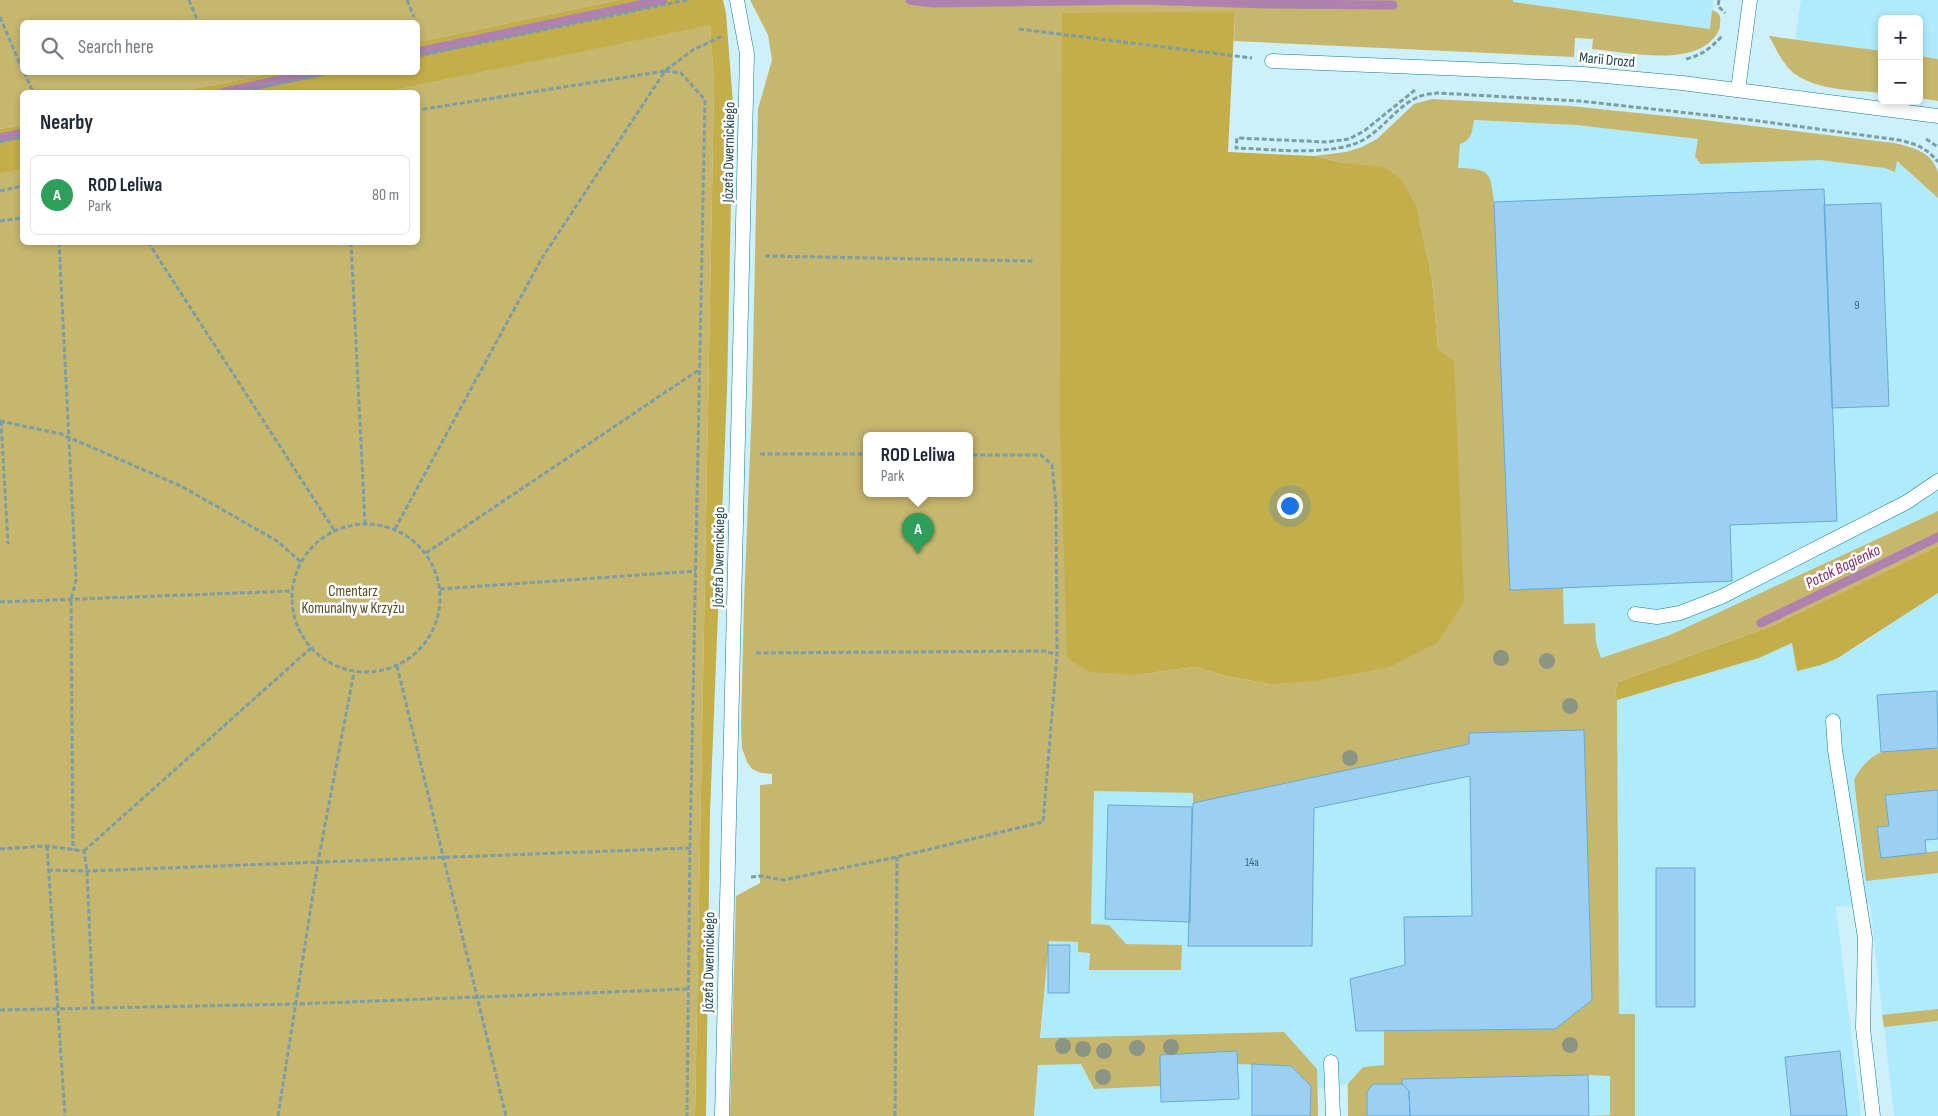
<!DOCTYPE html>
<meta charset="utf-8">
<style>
body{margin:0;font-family:"Sofia Sans Condensed",sans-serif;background:#f2f2f3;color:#1f2937}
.controls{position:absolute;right:15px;top:15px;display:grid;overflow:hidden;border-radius:8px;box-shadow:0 2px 8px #0003}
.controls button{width:45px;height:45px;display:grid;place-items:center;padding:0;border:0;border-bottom:1px solid #e0e1e3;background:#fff;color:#1f2937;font:25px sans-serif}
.you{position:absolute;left:1289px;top:505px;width:18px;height:18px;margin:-12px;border:4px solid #fff;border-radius:50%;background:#1a73e8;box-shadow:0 0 0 8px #1a73e833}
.badge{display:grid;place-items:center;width:32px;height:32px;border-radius:50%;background:#cd4517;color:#fff;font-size:16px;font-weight:700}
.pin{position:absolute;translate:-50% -41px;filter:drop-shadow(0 1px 2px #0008)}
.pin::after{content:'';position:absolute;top:26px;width:18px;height:15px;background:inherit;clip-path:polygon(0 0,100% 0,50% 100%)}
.popup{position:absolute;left:863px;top:432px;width:110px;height:65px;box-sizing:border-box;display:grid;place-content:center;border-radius:8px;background:#fff;filter:drop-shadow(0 1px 4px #0005);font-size:16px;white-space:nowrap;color:#747a83}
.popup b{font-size:19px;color:#1f2937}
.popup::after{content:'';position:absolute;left:50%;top:100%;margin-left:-10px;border:10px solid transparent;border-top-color:#fff}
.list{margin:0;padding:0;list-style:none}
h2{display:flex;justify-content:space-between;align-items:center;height:65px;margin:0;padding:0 20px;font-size:21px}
h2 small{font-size:16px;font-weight:400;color:#747a83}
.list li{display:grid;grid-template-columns:32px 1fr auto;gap:15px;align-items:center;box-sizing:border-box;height:80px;margin:0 10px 10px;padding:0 10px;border:1px solid #e0e1e3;border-radius:8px}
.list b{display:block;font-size:19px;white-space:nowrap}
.list p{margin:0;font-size:16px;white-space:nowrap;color:#747a83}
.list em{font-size:16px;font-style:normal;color:#747a83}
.icon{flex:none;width:28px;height:28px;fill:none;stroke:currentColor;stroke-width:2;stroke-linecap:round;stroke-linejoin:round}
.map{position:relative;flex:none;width:1938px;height:1116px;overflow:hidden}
.search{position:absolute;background:#fff;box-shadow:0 2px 8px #0003;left:20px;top:20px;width:400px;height:55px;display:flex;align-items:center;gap:12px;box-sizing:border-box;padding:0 18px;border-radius:8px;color:#747a83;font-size:19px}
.panel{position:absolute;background:#fff;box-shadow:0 2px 8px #0003;left:20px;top:90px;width:400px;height:155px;border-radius:8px}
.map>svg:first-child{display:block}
.built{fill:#b0ebfb}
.green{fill:#c7b66e;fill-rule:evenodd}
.forest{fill:#c4ae4a}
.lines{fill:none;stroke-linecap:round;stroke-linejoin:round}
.stream{stroke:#af81ae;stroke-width:9}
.building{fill:#9bd0f3;stroke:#63aad5}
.service-casing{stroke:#097c93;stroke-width:15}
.path{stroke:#799ea8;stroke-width:3;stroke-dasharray:5 2.5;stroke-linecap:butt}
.service{stroke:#fff;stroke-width:14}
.tree{fill:#8b9583}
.labels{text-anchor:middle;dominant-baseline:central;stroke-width:5;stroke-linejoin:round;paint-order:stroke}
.number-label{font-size:12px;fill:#3a6575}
.street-label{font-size:15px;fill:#19414b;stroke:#fff}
.park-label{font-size:15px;fill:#554b22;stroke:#fff}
.water-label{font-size:16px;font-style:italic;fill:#842771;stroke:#fff}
</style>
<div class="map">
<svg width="1938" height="1116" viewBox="0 0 1938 1116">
<rect width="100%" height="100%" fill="#cef0fa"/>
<path class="built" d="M1513 0H1713L1710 29 1513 2Z
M1801 0H1938V59L1919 56V19H1882V51L1795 39Z
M1445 119 1576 125 1897 161 1938 198V511L1670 635 1601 658 1465 647Z
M1938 593V1116H1894L1870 904 1836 907 1861 1116H1348L1347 1084 1318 1089V1116H1034L1049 941 1078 942 1090 953V970L1181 969 1182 945 1126 944 1109 925 1091 924 1094 791 1193 793V802L1469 744V733L1584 730 1592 1000 1555 1029 1384 1031V1065L1635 1014H1619L1617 700 1759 658 1792 643 1821 665 1838 658 1865 642 1919 604Z"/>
<path class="green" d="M0 0H618L418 42V22H22V72L273 73 178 92H22V125L0 129Z
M750 0H1513V2L1710 29 1712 10C1720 13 1721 16 1720 24 1720 32 1715 37 1709 43 1681 65 1626 52 1592 49L1593 39 1575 38 1574 57 1234 41 1235 12 1134 675 1195 667 1221 675 1269 684 1454 360 1438 349 1432 279 1417 208 1344 163 1314 156 1346 152 1362 147 1377 139 1414 104 1432 99 1570 106 1696 119 1894 143C1912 147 1933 152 1938 173 1938 180 1938 190 1938 198L1897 161 1895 172 1885 168 1820 160 1701 164 1695 157 1698 139 1576 125 1474 120C1472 131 1472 140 1460 144L1458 168C1491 169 1490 172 1494 202L1510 590 1563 588 1564 624 1595 623 1596 643 1601 658 1670 635 1938 511V546L1774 625 1618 682 1615 693 1617 700 1619 1014H1635V1116H1589L1610 1115V1076L1588 1075 1402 1079V1084H1373L1367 1092V1116H1348V1084L1363 1067 1384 1065V1031L1555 1029 1592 1000 1584 730 1469 733V744L1193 803V793L1094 791 1091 924 1109 925 1126 944 1182 945 1181 970H1089L1090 953 1078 952V942L1049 941 1040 1038 1284 1032 1317 1069 1318 1116H1310L1311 1086 1292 1066 1237 1064 1236 1051 1160 1055 1161 1086 1094 1089 1081 1064 1038 1065 1034 1116H730L736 896 760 883V785L772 784V774L761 773 752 769 747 762 742 748 741 727 744 602 752 404 758 109 772 60 768 35ZM867 435H969V493H867Z
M710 24 714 83 695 1116H0V174L22 169V242H418V92H386Z
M1769 36 1882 51V93C1854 90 1819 91 1795 74 1783 65 1776 49 1769 36Z
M1919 56 1938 59V101L1919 98Z
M1938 748V790L1886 795 1889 826 1877 827 1881 857 1938 851V873L1866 881 1854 780C1859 769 1870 756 1882 752 1894 748 1924 749 1938 748Z
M1938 1009V1021L1884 1027 1882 1015Z"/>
<path class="forest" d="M618 0H723L726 13 733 104 727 391 710 812 706 1116H695L714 83 710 25 386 92H178L273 73 418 72V42Z
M1235 12 1228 152 1314 156 1344 163 1385 167 1402 180 1417 208 1432 279 1438 349 1454 360 1464 602 1438 642 1390 667 1315 681 1269 684 1221 675 1195 667 1134 675 1090 672 1067 658 1060 425 1062 13Z
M22 125V169L0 174V129Z
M1938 546V593L1838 658 1821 665 1797 671 1792 643 1759 658 1617 700 1615 693 1618 682 1774 625Z"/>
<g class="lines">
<path class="stream" d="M910 0 933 3 1142 0 1265 4 1393 5
M418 52 663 0
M224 92 319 72
M0 138 22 133
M1761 623 1938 537"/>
</g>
<path class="building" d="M1824 189 1837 521 1730 525 1732 581 1510 590 1494 202Z
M1881 203 1889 406 1832 408 1824 205Z
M1937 691 1938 748 1881 752 1877 695Z
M1584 730 1592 1000 1555 1029 1356 1031 1350 979 1405 965 1404 917 1472 916 1470 776 1314 808 1312 946H1188L1193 803 1469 744V733Z
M1938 790V839L1925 840 1926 853 1881 858 1877 827 1889 826 1885 795Z
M1108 805 1192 807 1190 922 1105 919Z
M1656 868H1695V1007H1656Z
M1048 945H1070L1069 993H1048Z
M1237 1051 1239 1099 1161 1102 1160 1055Z
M1840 1051 1847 1116H1791L1785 1057Z
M1252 1064 1291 1066 1311 1086 1310 1116H1252Z
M1588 1075 1589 1116H1410L1409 1091 1402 1084V1079Z
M1373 1084H1402L1409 1091 1410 1116H1367V1092Z"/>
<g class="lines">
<defs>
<path id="service" d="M1272 61 1583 74 1682 83 1938 116
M1738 90 1750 0
M1635 614 1657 617 1680 613 1721 597 1907 502 1938 481
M1833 721 1835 750 1865 938 1863 1028 1873 1116
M1331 1062 1333 1116
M722 1116 747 54 737 0"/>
</defs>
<use href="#service" class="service-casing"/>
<path class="path" d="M189 0 198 22
M407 0 414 17
M1719 0 1718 6 1725 13
M0 17 22 69
M1019 29 1252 58
M418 56 687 0
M1686 59C1702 55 1711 48 1722 36
M666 70 693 50 722 36
M665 71 681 73 705 100 690 848 687 1116
M24 72 33 92
M1415 90 1364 131 1349 139 1327 142 1237 138 1236 148C1272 149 1338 158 1368 137 1386 125 1398 106 1418 97 1424 94 1431 94 1437 93L1580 101 1751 120 1899 140C1916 144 1927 148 1938 162
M238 92 335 72
M1926 139 1938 147
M0 142 22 137
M0 191 22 186
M0 221 22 218
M59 242 76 580 71 600 73 850
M148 242 334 530
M351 242 365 523
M765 256 1034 261
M0 421 61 434 181 486 277 541 301 562
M1 421 8 544
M760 454H867
M292 598a74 74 0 1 1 148 0a74 74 0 1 1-148 0Z
M395 529 542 258 665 71 418 110
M426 553 700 369
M440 589 696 571
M0 602 292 591
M756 653 1045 651 1057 655
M397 666 506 1116
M47 846 65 1116
M0 849 47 846 84 851 87 871 93 1008
M84 851 311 648
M48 870 87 871 690 848
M751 877 760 876 783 880 897 857 1043 822 1057 655 1056 504 1052 465 1041 455H969
M0 1010 296 1004 688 989
M278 1116 318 862 354 672
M895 1116 897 857"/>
<use href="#service" class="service"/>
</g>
<g class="tree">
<circle cx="1501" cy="658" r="8"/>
<circle cx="1547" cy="661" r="8"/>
<circle cx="1570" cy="706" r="8"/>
<circle cx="1350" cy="758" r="8"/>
<circle cx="1570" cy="1045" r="8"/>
<circle cx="1063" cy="1046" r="8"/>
<circle cx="1171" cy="1047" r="8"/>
<circle cx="1137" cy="1048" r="8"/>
<circle cx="1083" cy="1049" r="8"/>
<circle cx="1104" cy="1051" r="8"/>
<circle cx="1103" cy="1077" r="8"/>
</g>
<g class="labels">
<g class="number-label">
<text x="1857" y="305">9</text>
<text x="1252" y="862">14a</text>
</g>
<g class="street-label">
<text transform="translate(1607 60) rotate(5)">Marii Drozd</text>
<text transform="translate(729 152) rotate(-89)">Józefa Dwernickiego</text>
<text transform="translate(719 557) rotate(-89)">Józefa Dwernickiego</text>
<text transform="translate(709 962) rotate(-89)">Józefa Dwernickiego</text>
</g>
<g class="park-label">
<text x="353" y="591">Cmentarz<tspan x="353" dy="17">Komunalny w Krzyżu</tspan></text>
</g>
<g class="water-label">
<text transform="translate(1843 567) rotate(-26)">Potok Bagienko</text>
</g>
</g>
</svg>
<div class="controls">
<button>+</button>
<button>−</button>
</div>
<div class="you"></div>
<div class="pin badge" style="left:918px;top:554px;background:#2e9e5b">A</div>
<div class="popup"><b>ROD Leliwa</b>Park</div>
<div class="search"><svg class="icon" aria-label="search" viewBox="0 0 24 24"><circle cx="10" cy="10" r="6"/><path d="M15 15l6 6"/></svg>Search here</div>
<section class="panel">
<h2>Nearby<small></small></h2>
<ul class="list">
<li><span class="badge" style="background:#2e9e5b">A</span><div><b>ROD Leliwa</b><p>Park</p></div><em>80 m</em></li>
</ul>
</section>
</div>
